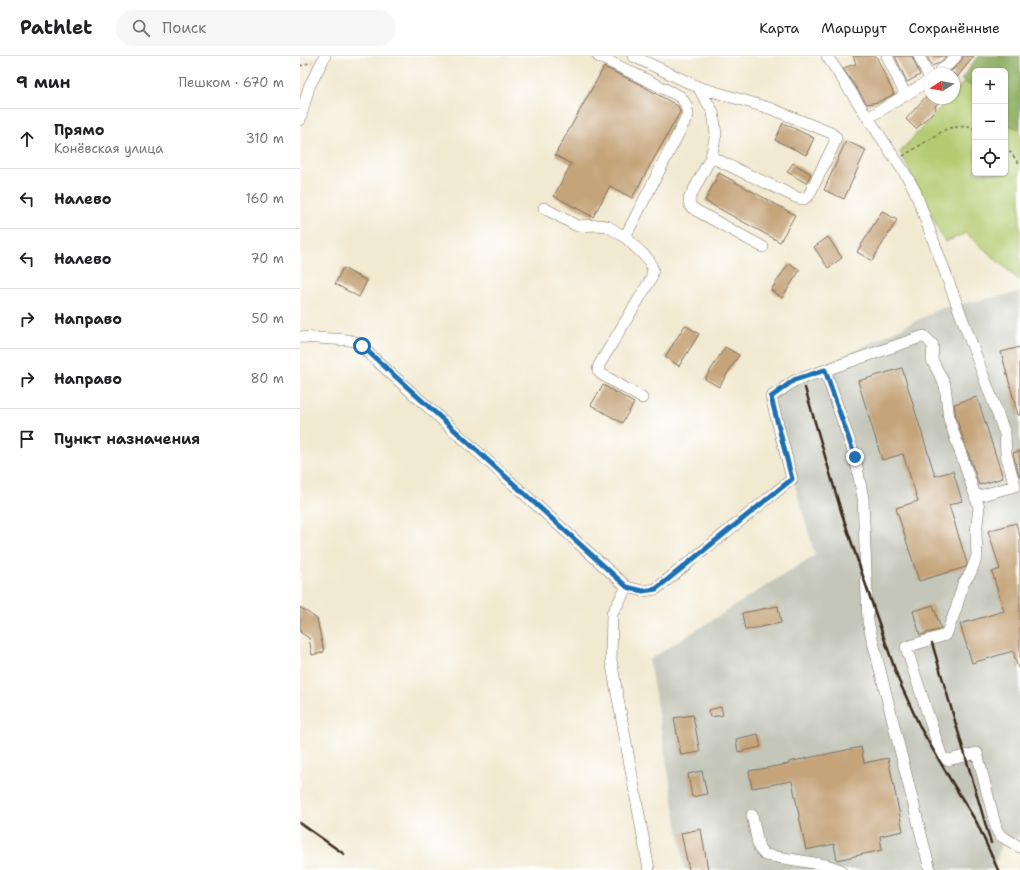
<!DOCTYPE html>
<html lang="ru">
<meta charset="utf-8">
<style>
body{margin:0;font-family:"Shantell Sans",sans-serif;background:#f6f6f6;color:#202124}
.controls{position:absolute;right:12px;top:12px;display:grid;overflow:hidden;border-radius:6px;box-shadow:0 1px 3px #0004}
.controls button{width:36px;height:36px;display:grid;place-items:center;padding:0;border:0;border-bottom:1px solid #e0e0e0;background:#fff;color:#202124;font:20px sans-serif}
.compass{position:absolute;left:624px;top:12px;width:36px;height:36px;border-radius:50%;background:#fff;box-shadow:0 1px 3px #0004;rotate:259deg}
.stop{position:absolute;width:12px;height:12px;margin:-9px;border:3px solid #1f6fb2;border-radius:50%;background:#fff}
.stop.end{background:#1f6fb2;border-color:#fff;box-shadow:0 1px 4px #0008}
.list{margin:0;padding:0;list-style:none}
h2{display:flex;justify-content:space-between;align-items:center;height:52px;margin:0;padding:0 16px;font-size:17px}
h2 small{font-size:13px;font-weight:400;color:#757577}
.list li{display:grid;grid-template-columns:26px 1fr auto;gap:12px;align-items:center;box-sizing:border-box;height:60px;padding:0 16px;border-top:1px solid #e0e0e0}
.list b{display:block;font-size:15px;white-space:nowrap}
.list p{margin:0;font-size:13px;white-space:nowrap;color:#757577}
.list em{font-size:13px;font-style:normal;color:#757577}
.icon{flex:none;width:22px;height:22px;fill:none;stroke:currentColor;stroke-width:2;stroke-linecap:round;stroke-linejoin:round}
.map{position:relative;flex:none;width:720px;height:814px;overflow:hidden}
header{display:flex;align-items:center;gap:24px;box-sizing:border-box;height:56px;padding:0 20px;background:#fff;border-bottom:1px solid #e0e0e0}
header strong{font-size:19px}
nav{display:flex;gap:22px;margin-inline-start:auto;font-size:14px}
.search{width:280px;height:36px;background:#f6f6f6;display:flex;align-items:center;gap:10px;box-sizing:border-box;padding:0 14px;border-radius:22px;color:#757577;font-size:15px}
main{display:flex}
aside{flex:1;background:#fff}
.map>svg:first-child{display:block}
.industrial{fill:#c4c6b9}
.green{fill:#b3ca6f;stroke:#777a46}
.forest{fill:#8eae62;stroke:#646c40}
.building{fill:#c5a47a}
.lines{fill:none;stroke-linecap:round;stroke-linejoin:round}
.minor-casing{stroke:#7b6d5c;stroke-width:12}
.path{stroke:#7b6d5c;stroke-width:1.5;stroke-dasharray:3 3;stroke-linecap:butt}
.minor{stroke:#fff;stroke-width:11}
.rail{stroke:#3b2a1e;stroke-width:2.5}
.route{stroke:#1f6fb2;stroke-width:5}
</style>
<header>
<strong>Pathlet</strong>
<div class="search"><svg class="icon" aria-label="search" viewBox="0 0 24 24"><circle cx="10" cy="10" r="6"/><path d="M15 15l6 6"/></svg>Поиск</div>
<nav><a>Карта</a><a>Маршрут</a><a>Сохранённые</a></nav>
</header>
<main>
<aside>
<h2>9 мин<small>Пешком · 670 m</small></h2>
<ul class="list">
<li><svg class="icon" aria-label="ahead" viewBox="0 0 24 24"><path d="M12 20V5M6 11l6-6 6 6"/></svg><div><b>Прямо</b><p>Конёвская улица</p></div><em>310 m</em></li>
<li><svg class="icon" aria-label="left" viewBox="0 0 24 24"><path d="M17 20v-9H6M10 6l-5 5 5 5"/></svg><div><b>Налево</b></div><em>160 m</em></li>
<li><svg class="icon" aria-label="left" viewBox="0 0 24 24"><path d="M17 20v-9H6M10 6l-5 5 5 5"/></svg><div><b>Налево</b></div><em>70 m</em></li>
<li><svg class="icon" aria-label="right" viewBox="0 0 24 24"><path d="M7 20v-9h11M14 6l5 5-5 5"/></svg><div><b>Направо</b></div><em>50 m</em></li>
<li><svg class="icon" aria-label="right" viewBox="0 0 24 24"><path d="M7 20v-9h11M14 6l5 5-5 5"/></svg><div><b>Направо</b></div><em>80 m</em></li>
<li><svg class="icon" aria-label="arrive" viewBox="0 0 24 24"><path d="M6 21V4h12l-3 4 3 4H6"/></svg><div><b>Пункт назначения</b></div></li>
</ul>
</aside>
<div class="map">
<svg width="720" height="814" viewBox="0 0 720 814">
<rect width="100%" height="100%" fill="#fff"/>
<filter id="ink" filterUnits="userSpaceOnUse"><feTurbulence type="fractalNoise" baseFrequency=".025" numOctaves="2"/><feDisplacementMap in="SourceGraphic" scale="8" xChannelSelector="R" yChannelSelector="G"/><feConvolveMatrix kernelMatrix="1 2 1 2 8 2 1 2 1" color-interpolation-filters="sRGB"/></filter>
<filter id="wash" filterUnits="userSpaceOnUse"><feTurbulence type="fractalNoise" baseFrequency=".012" numOctaves="4" result="noise"/><feDisplacementMap in="SourceGraphic" scale="16" xChannelSelector="R" yChannelSelector="G"/><feGaussianBlur stdDeviation="0.9" result="paint"/><feColorMatrix in="noise" values="0 0 0 0 0 0 0 0 0 0 0 0 0 0 0 0 0 1.4 0 .05"/><feComposite in="paint" operator="in"/></filter>
<g filter="url(#wash)">
<rect width="100%" height="100%" fill="#f1e9d0"/>
<path class="industrial" d="M720 236V781L702 787 693 814H385L349 604 515 499 468 337 642 252Z"/>
<path class="green" d="M674 15 675 17V117H705V54L720 73V225L666 177 645 186 600 96 649 42H654V37Z"/>
<path class="forest" d="M678 0H720V73L705 68V15H675V32L661 24Z"/>
<g id="blocks">
<path class="building" d="M553 0H576L594 38 578 46 567 48 543 12 556 8Z
M595 0H612L620 19 607 26Z
M627 0H647L639 7 632 10Z
M663 0H674L654 25V18H648L662 4Z
M304 11 339 28 378 50 380 56 332 142 310 130 293 161 254 140 271 108 255 99Z
M630 36V42H643L635 50 636 53 616 73 606 63Z
M483 67 514 82 506 99 475 84Z
M546 85 566 94 544 143 524 134Z
M493 107 511 118 506 127 487 116Z
M419 117 495 159 480 186 405 145Z
M582 155 597 164 572 205 557 196Z
M528 181 542 202 528 212 514 191Z
M489 207 500 214 482 242 471 234Z
M43 212 67 225 59 241 35 228Z
M385 269 399 278 379 310 365 301Z
M425 291 439 299 419 331 405 323Z
M720 291V359H718L701 296Z
M602 312 635 420 653 415 662 445 649 449 667 507 666 511 619 525 596 452 618 445 603 398 582 404 558 325Z
M303 329 334 347 322 367 291 349Z
M677 341 703 422 679 429 656 361 654 348Z
M720 395V420H719L713 397Z
M716 467 720 481V612H718L713 595 672 607 660 568 704 555 692 516 700 513 688 475Z
M633 549 641 573 620 579 613 555Z
M478 550 481 567 445 574 442 557Z
M0 551 17 563 24 596 12 599 9 582 0 576Z
M421 651 423 659 410 661 408 654Z
M393 659 400 696 381 699 374 662Z
M458 678 461 691 438 696 436 683Z
M561 691 564 707 588 702 603 775 580 780 582 794 537 804 534 788 506 794 492 725 452 732 449 715 489 708V706Z
M402 715 407 738 392 741 388 718Z
M401 773 408 814H389L381 777Z"/>
</g>
</g>
<g filter="url(#ink)">
<use href="#blocks" fill-opacity="0" stroke="#7b6d5c" stroke-width="1"/>
<g class="lines">
<defs>
<path id="minor" d="M333 0 398 31 472 53 531 77 536 81 534 88 509 139 504 143 498 142 411 101 416 78 413 56 398 31
M527 0 608 122 615 135 705 378 706 398 715 430 675 441
M587 0 605 38
M619 0 630 23
M637 18 653 4 656 0
M568 62 630 24
M0 64 9 31 25 0
M411 101 389 143 390 150 397 155 463 191
M244 152 277 170 297 169 307 170 325 181 388 59 386 49 381 41 298 0
M325 181 349 204 353 214 351 223 299 309 298 314 301 318 342 342
M0 281 48 284 56 286 327 531 343 535 356 533 492 423 471 341 494 325 624 280 633 289 632 304 645 329 649 363 679 451 676 477 677 500 671 516 663 528 656 553 646 579 606 591 642 702 648 704 677 697 697 775 701 780 720 791
M525 314 555 401 563 442 568 566 630 814
M327 531 312 558 311 604 349 814
M452 759 459 792 465 799 526 809 541 814"/>
</defs>
<use href="#minor" class="minor-casing"/>
<path class="path" d="M0 10 12 6
M705 91 708 93 720 109
M603 100 648 72 669 70 675 73"/>
<use href="#minor" class="minor"/>
<path class="rail" d="M505 332 541 455 575 556 599 625 621 673 650 723 677 767 698 814
M632 587 691 787
M0 767 44 798"/>
</g>
</g>
<g class="lines" filter="url(#ink)">
<path class="route" d="M62 290 327 531 343 535 356 533 492 423 471 341 494 324 525 314 555 401"/>
</g>
</svg>
<div class="controls">
<button>+</button>
<button>−</button>
<button><svg class="icon" aria-label="locate" viewBox="0 0 24 24"><circle cx="12" cy="12" r="6"/><path d="M12 2v4M12 18v4M2 12h4M18 12h4"/></svg></button>
</div>
<svg class="compass" viewBox="-18 -18 36 36"><path d="M0-13l5 13h-10z" fill="#e53935"/><path d="M0 13l5-13h-10z" fill="#757577"/></svg>
<div class="stop" style="left:62px;top:290px"></div>
<div class="stop end" style="left:555px;top:401px"></div>
</div>
</main>
